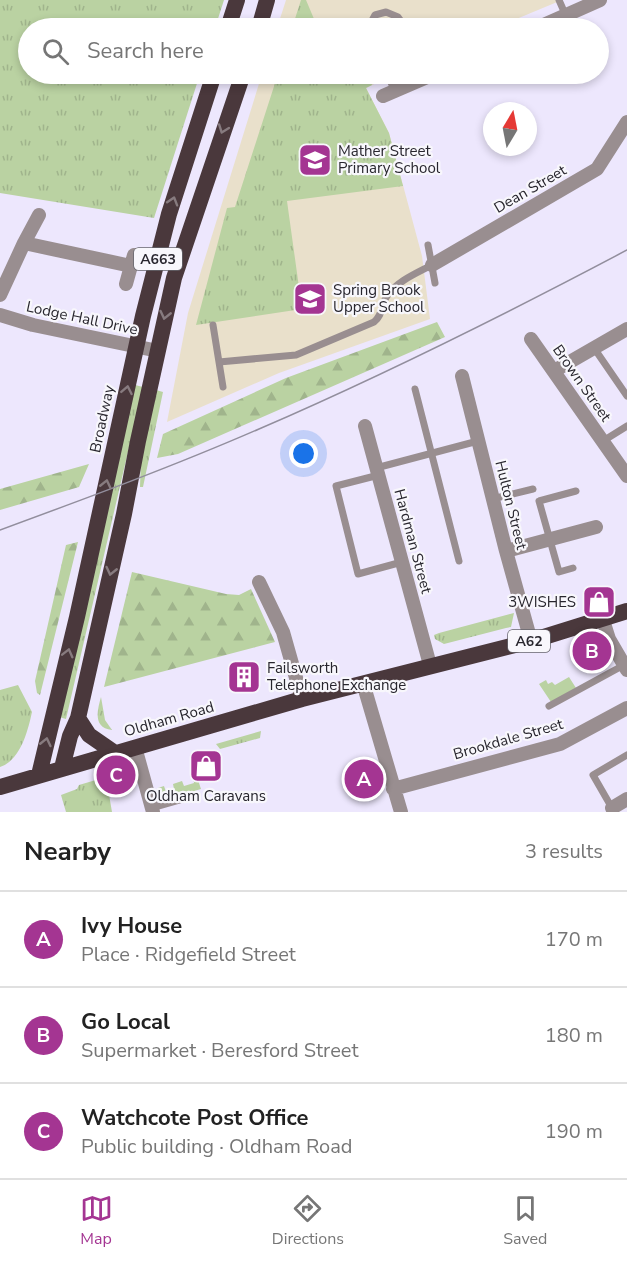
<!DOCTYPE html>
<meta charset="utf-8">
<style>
body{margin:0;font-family:"Nunito Sans",sans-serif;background:#f2f2f2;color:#222}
.compass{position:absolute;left:483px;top:102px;width:54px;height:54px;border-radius:50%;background:#fff;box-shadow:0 3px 9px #0003;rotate:10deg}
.you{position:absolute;left:304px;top:454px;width:21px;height:21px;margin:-15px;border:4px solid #fff;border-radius:50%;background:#1a73e8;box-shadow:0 0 0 9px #1a73e833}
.badge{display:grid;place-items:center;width:39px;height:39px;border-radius:50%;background:#a43592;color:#fff;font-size:20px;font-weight:700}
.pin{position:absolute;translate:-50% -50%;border:3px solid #fff;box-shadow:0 2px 6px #0006}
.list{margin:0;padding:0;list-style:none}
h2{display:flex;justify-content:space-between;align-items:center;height:78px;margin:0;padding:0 24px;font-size:26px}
h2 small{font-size:20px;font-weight:400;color:#767676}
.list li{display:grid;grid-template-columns:39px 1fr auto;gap:18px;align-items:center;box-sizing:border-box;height:96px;padding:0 24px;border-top:2px solid #e0e0e0}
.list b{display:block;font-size:22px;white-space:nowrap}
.list p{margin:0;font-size:20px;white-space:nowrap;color:#767676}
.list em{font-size:20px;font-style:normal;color:#767676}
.icon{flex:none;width:33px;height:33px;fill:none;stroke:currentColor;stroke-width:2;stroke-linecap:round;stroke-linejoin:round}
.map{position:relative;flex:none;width:627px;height:812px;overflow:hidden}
.search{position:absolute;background:#fff;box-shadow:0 3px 9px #0003;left:18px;right:18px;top:18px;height:66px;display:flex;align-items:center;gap:15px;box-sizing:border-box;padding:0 21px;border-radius:33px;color:#767676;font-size:22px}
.sheet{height:366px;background:#fff}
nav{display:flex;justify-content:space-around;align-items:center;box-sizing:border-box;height:84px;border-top:2px solid #e0e0e0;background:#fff;font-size:16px;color:#767676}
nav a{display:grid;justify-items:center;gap:3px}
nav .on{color:#a43592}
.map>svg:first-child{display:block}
.education{fill:#e9e0cb}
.grass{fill:url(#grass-tufts)}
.forest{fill:url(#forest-firs)}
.garden{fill:#bad2a2}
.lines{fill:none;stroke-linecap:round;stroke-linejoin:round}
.service{stroke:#998e90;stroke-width:7}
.minor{stroke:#998e90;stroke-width:14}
.trunk{stroke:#4a383c;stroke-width:16}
.tram{stroke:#928e9d;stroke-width:1.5}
.oneway{stroke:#877b7f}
.labels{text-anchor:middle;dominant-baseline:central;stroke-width:4.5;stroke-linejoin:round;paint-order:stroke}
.shield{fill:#f8f7fc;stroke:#66656c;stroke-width:1.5}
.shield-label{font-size:14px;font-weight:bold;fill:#28262e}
.poi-label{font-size:15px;fill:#28262e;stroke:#f8f7fc;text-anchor:start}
.street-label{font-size:15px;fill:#28262e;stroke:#f8f7fc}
</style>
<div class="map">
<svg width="627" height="812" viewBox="0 0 627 812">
<defs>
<pattern id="grass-tufts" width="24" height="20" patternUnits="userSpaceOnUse" patternTransform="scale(1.5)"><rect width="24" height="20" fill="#bad2a2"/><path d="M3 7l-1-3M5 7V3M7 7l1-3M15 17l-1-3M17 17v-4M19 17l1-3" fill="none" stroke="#a0b48c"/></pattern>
<pattern id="forest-firs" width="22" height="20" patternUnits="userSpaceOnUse" patternTransform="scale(1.5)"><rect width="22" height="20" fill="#bad2a2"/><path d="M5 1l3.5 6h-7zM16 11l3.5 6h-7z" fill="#a0b48c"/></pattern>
</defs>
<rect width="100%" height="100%" fill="#ede7fd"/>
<path class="education" d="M286 0H562L495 28H277Z
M262 74H395L366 88 389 133 422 256 430 319 279 373 167 422 188 313Z"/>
<path class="grass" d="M0 0H224L215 28H28V74H200L154 218 0 193Z
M301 0H306L317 26 332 28H292Z
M278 74H368L372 85 366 88 389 133 403 186 287 201 302 309 196 325 227 208 235 207Z
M135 385 143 387 66 719 59 717Z
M156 390 163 392 143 487H140L141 457Z
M514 613 511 627 506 628 444 644 435 639 434 635 439 633Z
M18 685 32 712C28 730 21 760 0 767V690Z
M101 697 105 720 112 730C93 728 97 711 101 697Z
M261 731 260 738 220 749 216 744Z
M106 777 112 812H66L61 795 77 789 79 785Z"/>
<path class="forest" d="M437 322 445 337 178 454 157 458 163 434 286 378Z
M89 464 79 487 0 510V489Z
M78 542 40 695 37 693 35 681 66 545Z
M132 572 226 594 239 595 251 589 275 642 104 687Z"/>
<path class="garden" d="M569 677 576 688 551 702 539 684 546 680 548 684 552 682 555 685Z
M197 777 201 789 161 801 158 788 164 786 166 792 174 789 173 784 182 781 184 786 194 783 193 778Z"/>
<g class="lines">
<path class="service" d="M559 0 566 16
M368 28 375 15 386 12 398 17 406 28
M387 74 395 91
M428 245 435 283
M213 325 223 387
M594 348 627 396
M219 362 296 355 374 322C383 315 381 305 387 296 397 281 417 273 432 265
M415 389 459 561
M603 441 627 426
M376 468 478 441
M379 475 336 486 358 574 402 562
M492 499 533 489
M573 568 559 572 539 501 576 491
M549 706 624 665
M152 808 194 796
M612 808 593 775 627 755"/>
<path class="minor" d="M537 28 600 0
M383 96 434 74
M24 243 39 215
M432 265 597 169 627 122
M126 284 134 255
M0 295 24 243 131 266
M0 315 33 325 158 351
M531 339 627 476
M554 371 627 329
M462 376 506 551 531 641
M365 426 430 665
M506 551 596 527
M259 582 283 632 302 699
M603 620 609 639 627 670
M363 683 401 812
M135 747 153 812
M393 789 560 744 627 708
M612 808 627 799"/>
<path class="trunk" d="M228 28 237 0
M259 28 267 0
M78 718 89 735 115 753
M62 768 70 736 78 718 124 514 138 441 174 278 243 74
M39 775 77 617 143 316 169 214 214 74
M0 787 302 699 531 641 627 611"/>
<path class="tram" d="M0 530C87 498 174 466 259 429 384 375 506 314 627 250"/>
</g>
<defs><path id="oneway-chevron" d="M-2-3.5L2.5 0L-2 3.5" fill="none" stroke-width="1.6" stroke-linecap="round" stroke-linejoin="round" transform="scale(1.5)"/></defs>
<g class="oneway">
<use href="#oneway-chevron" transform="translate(223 129) rotate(110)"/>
<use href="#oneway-chevron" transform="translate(173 201) rotate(-73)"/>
<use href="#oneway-chevron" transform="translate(165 315) rotate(103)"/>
<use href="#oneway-chevron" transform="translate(127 390) rotate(-79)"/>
<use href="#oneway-chevron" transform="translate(106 484) rotate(-77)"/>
<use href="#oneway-chevron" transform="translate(111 571) rotate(103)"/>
<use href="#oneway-chevron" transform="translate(68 653) rotate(-76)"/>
<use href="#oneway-chevron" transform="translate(46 742) rotate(-77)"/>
</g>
<defs>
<symbol id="school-square" viewBox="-11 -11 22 22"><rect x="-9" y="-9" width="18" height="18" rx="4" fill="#a43592" stroke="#f8f7fc"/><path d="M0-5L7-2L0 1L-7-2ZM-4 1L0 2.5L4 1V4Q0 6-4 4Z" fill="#fff"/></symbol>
<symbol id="shop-square" viewBox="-11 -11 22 22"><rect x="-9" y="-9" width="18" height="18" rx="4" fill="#a43592" stroke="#f8f7fc"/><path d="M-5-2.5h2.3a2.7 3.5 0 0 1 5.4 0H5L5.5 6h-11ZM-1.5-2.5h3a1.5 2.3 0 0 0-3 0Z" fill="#fff"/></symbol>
<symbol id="building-square" viewBox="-11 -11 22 22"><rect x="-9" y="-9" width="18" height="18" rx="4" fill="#a43592" stroke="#f8f7fc"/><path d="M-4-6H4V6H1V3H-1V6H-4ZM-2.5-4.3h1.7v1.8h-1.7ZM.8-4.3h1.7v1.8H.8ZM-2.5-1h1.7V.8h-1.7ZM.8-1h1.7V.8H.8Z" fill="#fff"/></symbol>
</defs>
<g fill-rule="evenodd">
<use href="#school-square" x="296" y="141" width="38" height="38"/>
<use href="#school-square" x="291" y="280" width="38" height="38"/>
<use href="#shop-square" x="580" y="583" width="38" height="38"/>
<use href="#building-square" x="225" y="658" width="38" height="38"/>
<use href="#shop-square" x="187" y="747" width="38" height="38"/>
</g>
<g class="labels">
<g class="shield">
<rect x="134" y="248" width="48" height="22" rx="4.5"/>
<rect x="508" y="630" width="42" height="22" rx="4.5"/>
</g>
<g class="shield-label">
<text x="158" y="259">A663</text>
<text x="529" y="641">A62</text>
</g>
<g class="poi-label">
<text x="338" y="151">Mather Street<tspan x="338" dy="17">Primary School</tspan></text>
<text x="333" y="290">Spring Brook<tspan x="333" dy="17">Upper School</tspan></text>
<text x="576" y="602" text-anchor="end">3WISHES</text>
<text x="267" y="668">Failsworth<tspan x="267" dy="17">Telephone Exchange</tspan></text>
<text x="206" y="796" text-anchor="middle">Oldham Caravans</text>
</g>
<g class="street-label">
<text transform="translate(530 189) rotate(-30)">Dean Street</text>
<text transform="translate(82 318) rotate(12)">Lodge Hall Drive</text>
<text transform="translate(582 383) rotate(55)">Brown Street</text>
<text transform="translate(102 419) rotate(-78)">Broadway</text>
<text transform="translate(511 505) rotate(76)">Hulton Street</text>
<text transform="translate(413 541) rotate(75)">Hardman Street</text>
<text transform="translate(169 719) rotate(-16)">Oldham Road</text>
<text transform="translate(508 739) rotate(-16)">Brookdale Street</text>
</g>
</g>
</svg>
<svg class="compass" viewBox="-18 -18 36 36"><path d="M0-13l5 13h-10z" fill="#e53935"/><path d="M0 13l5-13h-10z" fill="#767676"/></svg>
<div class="you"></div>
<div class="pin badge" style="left:364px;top:779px">A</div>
<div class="pin badge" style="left:592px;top:651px">B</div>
<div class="pin badge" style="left:116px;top:775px">C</div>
<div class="search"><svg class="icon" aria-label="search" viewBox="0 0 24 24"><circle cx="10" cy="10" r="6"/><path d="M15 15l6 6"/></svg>Search here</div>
</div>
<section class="sheet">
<h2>Nearby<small>3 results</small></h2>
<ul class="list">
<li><span class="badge">A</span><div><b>Ivy House</b><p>Place · Ridgefield Street</p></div><em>170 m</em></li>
<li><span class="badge">B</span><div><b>Go Local</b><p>Supermarket · Beresford Street</p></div><em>180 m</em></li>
<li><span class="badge">C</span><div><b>Watchcote Post Office</b><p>Public building · Oldham Road</p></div><em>190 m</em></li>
</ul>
</section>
<nav>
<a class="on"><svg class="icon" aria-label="map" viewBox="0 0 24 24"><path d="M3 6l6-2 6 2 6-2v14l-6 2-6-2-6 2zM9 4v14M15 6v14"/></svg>Map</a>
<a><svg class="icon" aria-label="directions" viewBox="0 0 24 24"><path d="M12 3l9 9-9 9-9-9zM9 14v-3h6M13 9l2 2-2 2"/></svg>Directions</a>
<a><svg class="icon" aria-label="saved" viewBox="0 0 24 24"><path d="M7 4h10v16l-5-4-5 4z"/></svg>Saved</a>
</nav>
